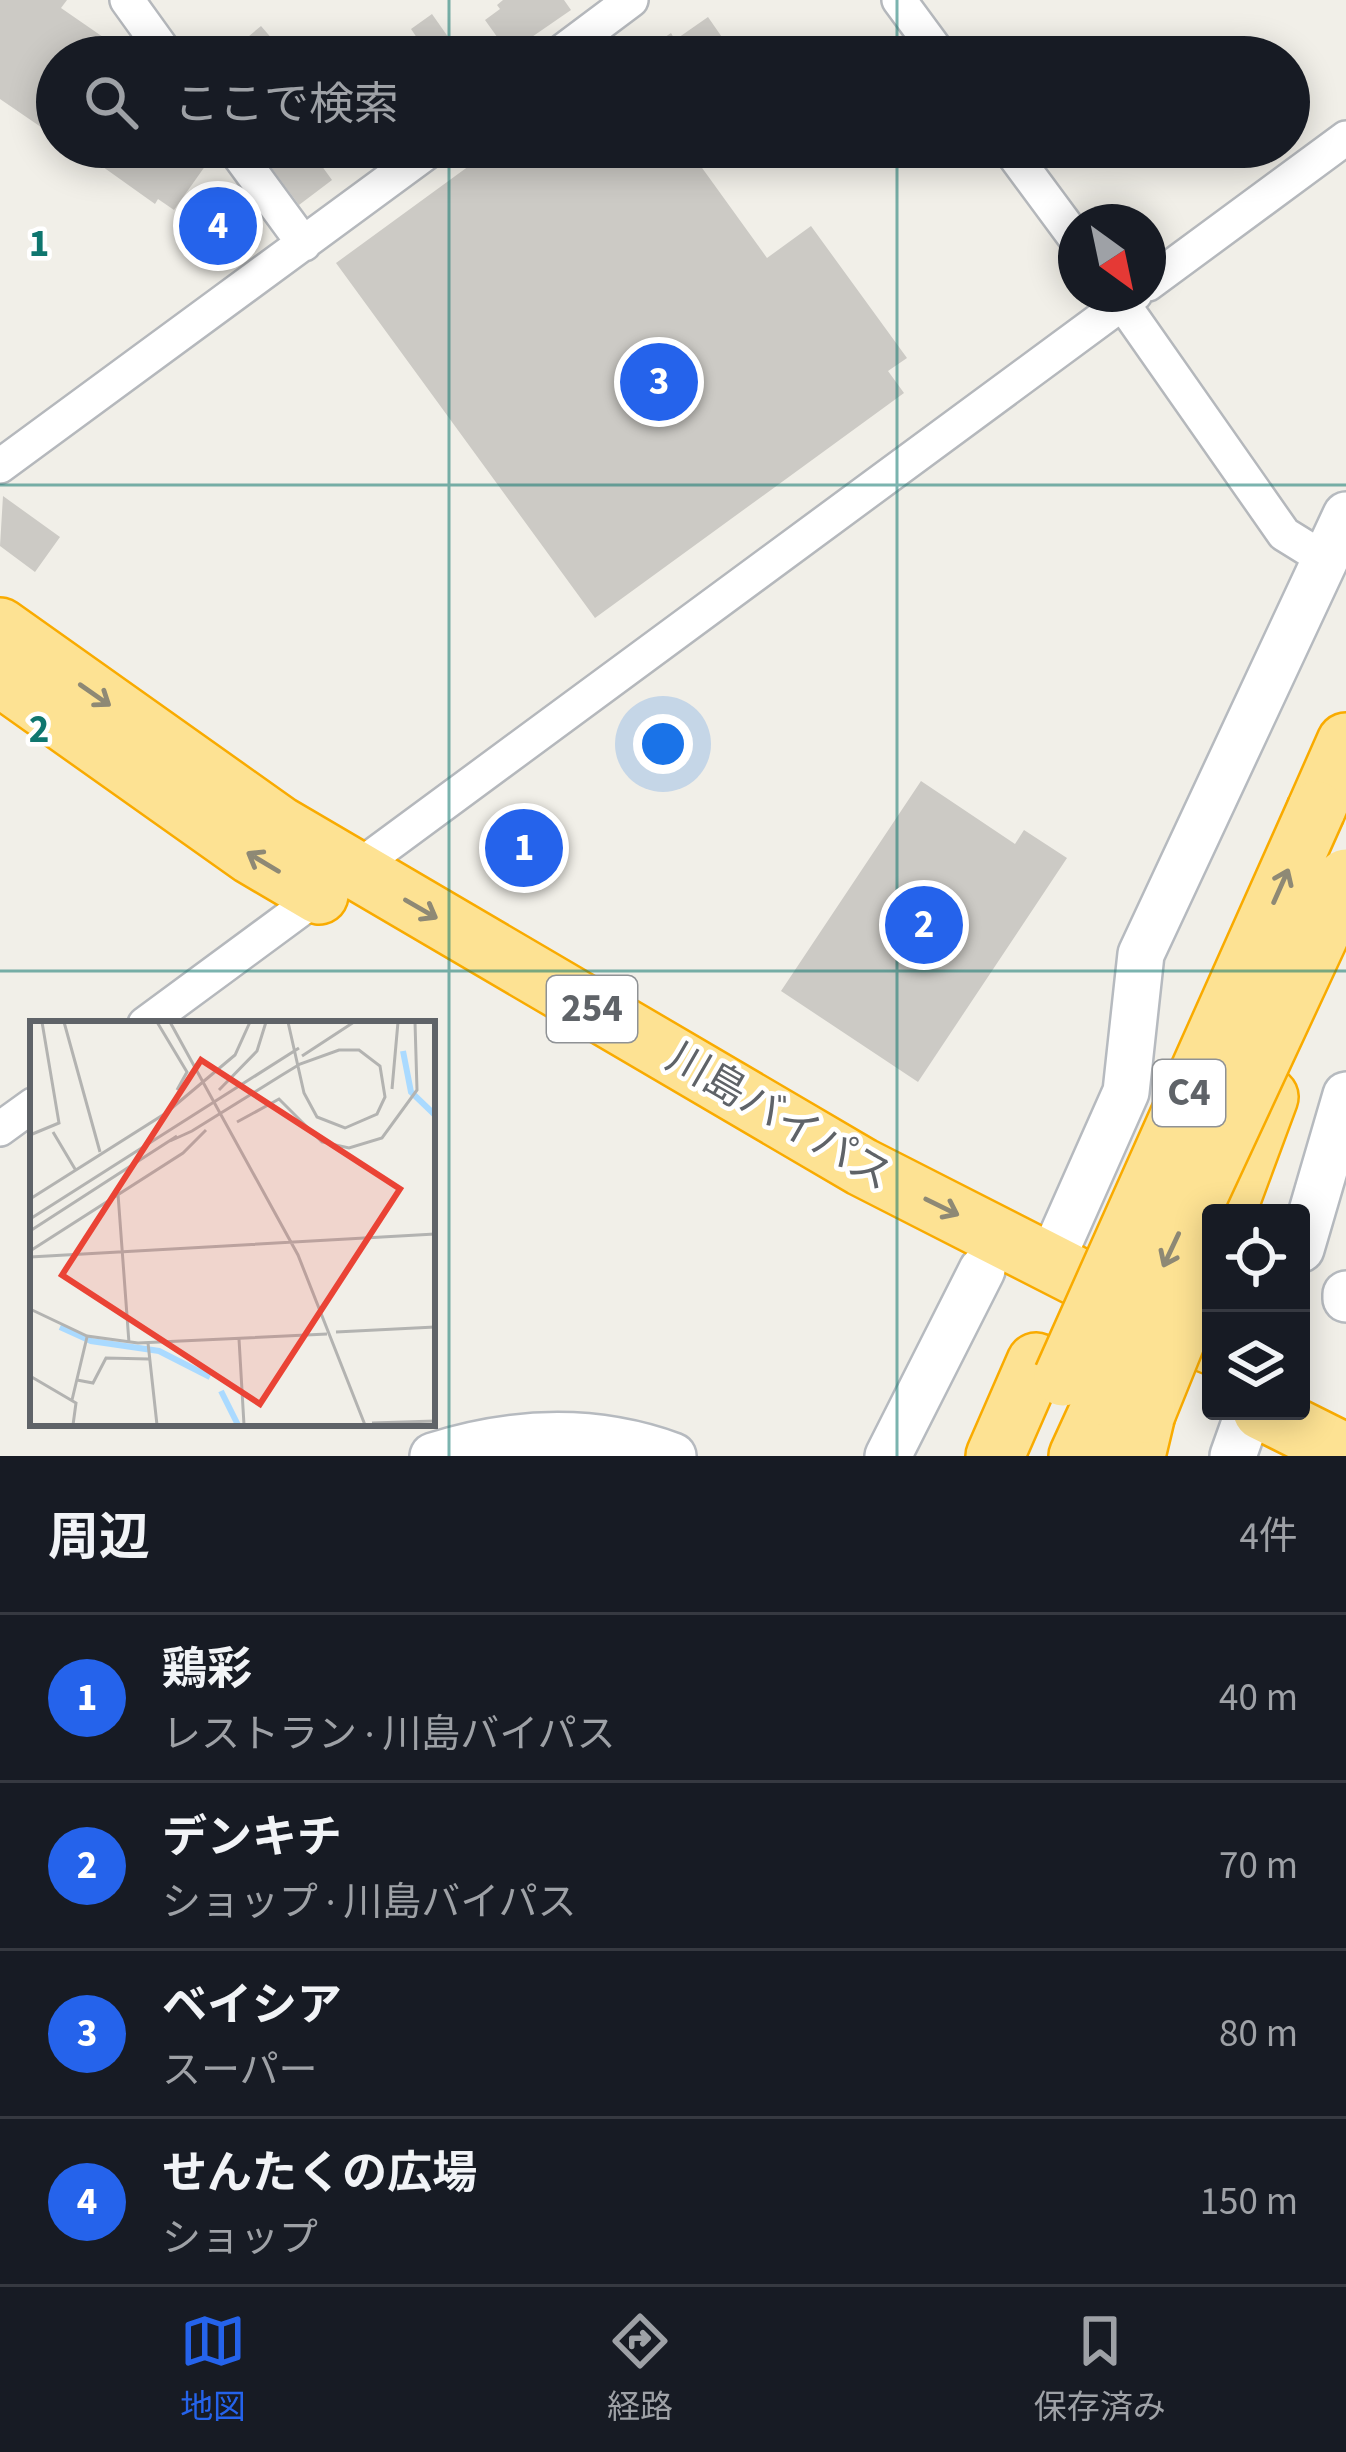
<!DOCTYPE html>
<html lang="ja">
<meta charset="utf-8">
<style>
body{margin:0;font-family:"Source Sans 3","Noto Sans JP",sans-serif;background:#20242c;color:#f1f3f6}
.controls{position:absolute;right:36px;bottom:36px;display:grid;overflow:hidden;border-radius:12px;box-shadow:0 6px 30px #0003}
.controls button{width:108px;height:108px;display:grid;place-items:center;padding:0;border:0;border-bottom:3px solid #363941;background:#171b24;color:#f1f3f6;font:60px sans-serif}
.compass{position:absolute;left:1058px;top:204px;width:108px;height:108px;border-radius:50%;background:#171b24;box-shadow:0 6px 30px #0003;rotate:147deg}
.you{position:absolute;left:663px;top:744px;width:42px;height:42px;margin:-30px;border:9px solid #fff;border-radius:50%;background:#1a73e8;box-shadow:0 0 0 18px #1a73e833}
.badge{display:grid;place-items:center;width:78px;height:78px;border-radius:50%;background:#2563eb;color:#fff;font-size:39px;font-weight:700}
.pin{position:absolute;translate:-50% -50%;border:6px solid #fff;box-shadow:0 3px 12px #0006}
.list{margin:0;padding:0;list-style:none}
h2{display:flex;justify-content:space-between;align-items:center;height:156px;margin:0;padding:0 48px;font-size:51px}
h2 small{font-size:39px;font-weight:400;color:#9ea1a6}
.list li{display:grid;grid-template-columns:78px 1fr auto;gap:36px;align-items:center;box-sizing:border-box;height:168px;padding:0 48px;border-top:3px solid #363941}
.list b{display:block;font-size:45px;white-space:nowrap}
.list p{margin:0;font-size:39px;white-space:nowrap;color:#9ea1a6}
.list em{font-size:39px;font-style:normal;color:#9ea1a6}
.icon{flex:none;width:66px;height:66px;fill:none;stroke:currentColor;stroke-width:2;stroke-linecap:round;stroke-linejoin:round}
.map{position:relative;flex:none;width:1346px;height:1456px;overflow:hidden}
.search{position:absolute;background:#171b24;box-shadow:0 6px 30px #0003;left:36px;right:36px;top:36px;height:132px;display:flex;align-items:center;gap:30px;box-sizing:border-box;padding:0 42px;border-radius:66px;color:#9ea1a6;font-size:45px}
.sheet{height:828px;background:#171b24}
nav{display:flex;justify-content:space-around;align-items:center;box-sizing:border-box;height:168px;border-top:3px solid #363941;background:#171b24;font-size:33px;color:#9ea1a6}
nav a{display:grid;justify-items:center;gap:6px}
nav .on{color:#2563eb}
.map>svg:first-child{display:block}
.building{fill:#cccac5}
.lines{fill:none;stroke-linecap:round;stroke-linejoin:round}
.street-casing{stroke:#b5b8bc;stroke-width:38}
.secondary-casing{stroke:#b6babf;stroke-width:50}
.highway-casing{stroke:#f9ab00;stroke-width:62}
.street{stroke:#fff;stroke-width:33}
.secondary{stroke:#fff;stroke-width:45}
.highway{stroke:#fde293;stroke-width:57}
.highway-bridge-casing{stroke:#f9ab00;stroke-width:62;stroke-linecap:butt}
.highway-bridge{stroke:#fde293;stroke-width:57}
.oneway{stroke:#8e8975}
.grid{fill:none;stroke:#0f766e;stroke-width:3;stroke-opacity:0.55}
.labels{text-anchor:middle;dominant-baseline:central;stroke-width:9;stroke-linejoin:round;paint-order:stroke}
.shield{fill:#fff;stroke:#8f9295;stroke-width:3}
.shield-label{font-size:39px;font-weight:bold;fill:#5f6368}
.street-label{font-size:42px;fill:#5f6368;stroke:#fff}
.inset-river{fill:none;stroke:#aadaff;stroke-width:6}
.inset-road{fill:none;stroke:#b3b3b1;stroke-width:3}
.view{fill:#ea4335;fill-opacity:0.15;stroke:#ea4335;stroke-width:6}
.inset-edge{fill:none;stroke:#5f6368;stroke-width:6}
.grid-label{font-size:39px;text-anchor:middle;font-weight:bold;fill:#0f766e;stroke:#fff;stroke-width:9;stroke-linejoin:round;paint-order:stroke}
</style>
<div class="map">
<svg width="1346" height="1456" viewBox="0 0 1346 1456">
<rect width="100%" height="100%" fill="#f1efe8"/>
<path class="building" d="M0 0H67L61 8 132 57H57V138L0 99Z
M503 0H564L571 10 513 50 509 45 505 48 485 20 500 9 497 5Z
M432 14 458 51 448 57H430L411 29Z
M708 17 733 53 727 57H664L655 44 671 33 675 40Z
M261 26 280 48 269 57H224Z
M75 147H202L213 155 174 210 158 199 155 204Z
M256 147H308L332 180 299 205Z
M495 147H687L767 258 811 226 907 358 888 371 904 393 595 618 336 263Z
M207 202 244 230 230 250 192 221Z
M3 496 60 537 35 572 0 546Z
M921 781 1015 844 1024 830 1067 858 918 1082 781 991Z
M519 812 559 838 530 883 489 857Z"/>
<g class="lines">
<defs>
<path id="street" d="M127 0 168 57
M899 0 941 57
M555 57 631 0
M233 147 304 244
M1008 147 1076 239
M1148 284 1346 138
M1116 294 1284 534 1326 560
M0 466 434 147
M145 1024 1135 294
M0 1129 33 1105"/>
<path id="secondary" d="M1301 1249 1346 1095
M1051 1261 1126 1092 1141 954 1346 515
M1346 1294V1299
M433 1456C512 1431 594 1427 673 1456
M888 1456 982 1270
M1233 1456 1249 1411"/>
<path id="highway" d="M0 627 279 825 862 1167 1211 1345
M0 677 251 855 319 895
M1316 810 1346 742
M1226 1213 1269 1097
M1262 1411 1346 1453
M995 1456 1036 1362
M1078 1456 1105 1397
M1136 1456 1146 1414"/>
</defs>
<use href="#street" class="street-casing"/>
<use href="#secondary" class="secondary-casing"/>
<use href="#highway" class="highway-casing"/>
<use href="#street" class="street"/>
<use href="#secondary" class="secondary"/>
<use href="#highway" class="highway"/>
<defs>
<path id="highway-bridge" d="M1063 1377 1316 810
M1105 1397 1346 878
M1146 1414 1211 1253"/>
</defs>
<use href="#highway-bridge" class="highway-bridge-casing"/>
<use href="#highway-bridge" class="highway-bridge"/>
</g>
<defs><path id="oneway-shaft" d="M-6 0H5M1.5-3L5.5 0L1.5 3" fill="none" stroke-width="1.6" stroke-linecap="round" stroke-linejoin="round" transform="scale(3)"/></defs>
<g class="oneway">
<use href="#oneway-shaft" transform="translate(95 695) rotate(35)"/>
<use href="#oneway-shaft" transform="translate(263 862) rotate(-149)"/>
<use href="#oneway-shaft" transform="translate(1281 886) rotate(-66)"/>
<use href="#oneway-shaft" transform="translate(421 909) rotate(30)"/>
<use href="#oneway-shaft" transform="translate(942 1207) rotate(26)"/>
<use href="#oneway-shaft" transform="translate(1171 1250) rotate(115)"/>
</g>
<path class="grid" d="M449 0V57M897 0V57M449 147V1456M897 147V1456M0 485H1346M0 971H1346"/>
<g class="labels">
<g class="shield">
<rect x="547" y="976" width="90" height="66" rx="9"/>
<rect x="1153" y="1060" width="72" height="66" rx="9"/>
</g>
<g class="shield-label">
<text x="592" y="1009">254</text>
<text x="1189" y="1093">C4</text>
</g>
<g class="street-label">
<text transform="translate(779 1117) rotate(30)">川島バイパス</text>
</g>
</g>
<g transform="translate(30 1021)">
<rect width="405" height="405" fill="#f1efe8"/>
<path class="inset-river" d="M373 30 381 71 405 94M30 306 61 320 129 330 180 356M191 370 208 404"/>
<path class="inset-road" d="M34 1 70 131M127 1 157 51 147 69M140 1 268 234 335 404M272 35 324 1M362 68 368 1M189 69 227 30 236 1M207 101 249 78 292 121 319 127 352 117 387 69 385 1M23 111 45 148M0 114 29 102 12 1M140 120 162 110 252 54 270 43 309 29H329L350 45 355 76 347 93 315 107 287 96 274 72 258 1M88 173 99 322M0 178 136 92 205 34 220 1M0 198 269 27M0 210 147 115M0 230 153 132 176 109M0 236 405 213M0 288 57 315 108 322 297 313M306 311 405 306M209 318 214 404M118 322 127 404M0 355 46 382 43 404M47 359 63 362 76 337 119 338M42 379 57 316M342 402 405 400"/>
<path class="view" d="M171 39 370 168 230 383 32 254Z"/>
<rect width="405" height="405" class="inset-edge"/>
</g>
<g class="grid-label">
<text x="39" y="256">1</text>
<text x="39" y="742">2</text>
</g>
</svg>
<div class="controls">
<button><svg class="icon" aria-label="locate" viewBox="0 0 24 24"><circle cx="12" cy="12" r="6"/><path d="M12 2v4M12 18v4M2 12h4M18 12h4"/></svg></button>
<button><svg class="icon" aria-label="layers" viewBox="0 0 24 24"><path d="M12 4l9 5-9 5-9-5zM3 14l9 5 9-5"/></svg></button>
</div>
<svg class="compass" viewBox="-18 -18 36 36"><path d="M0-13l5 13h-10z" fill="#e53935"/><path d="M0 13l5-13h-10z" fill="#9ea1a6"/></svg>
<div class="you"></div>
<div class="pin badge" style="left:524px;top:848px">1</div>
<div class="pin badge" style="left:924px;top:925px">2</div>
<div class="pin badge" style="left:659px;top:382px">3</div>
<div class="pin badge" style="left:218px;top:226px">4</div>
<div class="search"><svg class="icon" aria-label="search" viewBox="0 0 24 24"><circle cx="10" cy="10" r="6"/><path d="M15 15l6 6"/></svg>ここで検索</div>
</div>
<section class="sheet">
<h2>周辺<small>4件</small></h2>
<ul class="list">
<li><span class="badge">1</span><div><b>鶏彩</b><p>レストラン · 川島バイパス</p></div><em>40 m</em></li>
<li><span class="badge">2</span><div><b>デンキチ</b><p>ショップ · 川島バイパス</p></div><em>70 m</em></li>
<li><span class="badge">3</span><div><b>ベイシア</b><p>スーパー</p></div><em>80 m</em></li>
<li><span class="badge">4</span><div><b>せんたくの広場</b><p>ショップ</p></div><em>150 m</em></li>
</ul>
</section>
<nav>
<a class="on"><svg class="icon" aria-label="map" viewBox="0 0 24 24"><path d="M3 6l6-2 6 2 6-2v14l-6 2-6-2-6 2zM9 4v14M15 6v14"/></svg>地図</a>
<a><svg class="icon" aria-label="directions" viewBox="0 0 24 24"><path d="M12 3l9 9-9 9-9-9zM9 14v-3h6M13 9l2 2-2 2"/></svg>経路</a>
<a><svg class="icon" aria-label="saved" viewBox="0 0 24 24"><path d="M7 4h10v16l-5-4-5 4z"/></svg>保存済み</a>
</nav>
